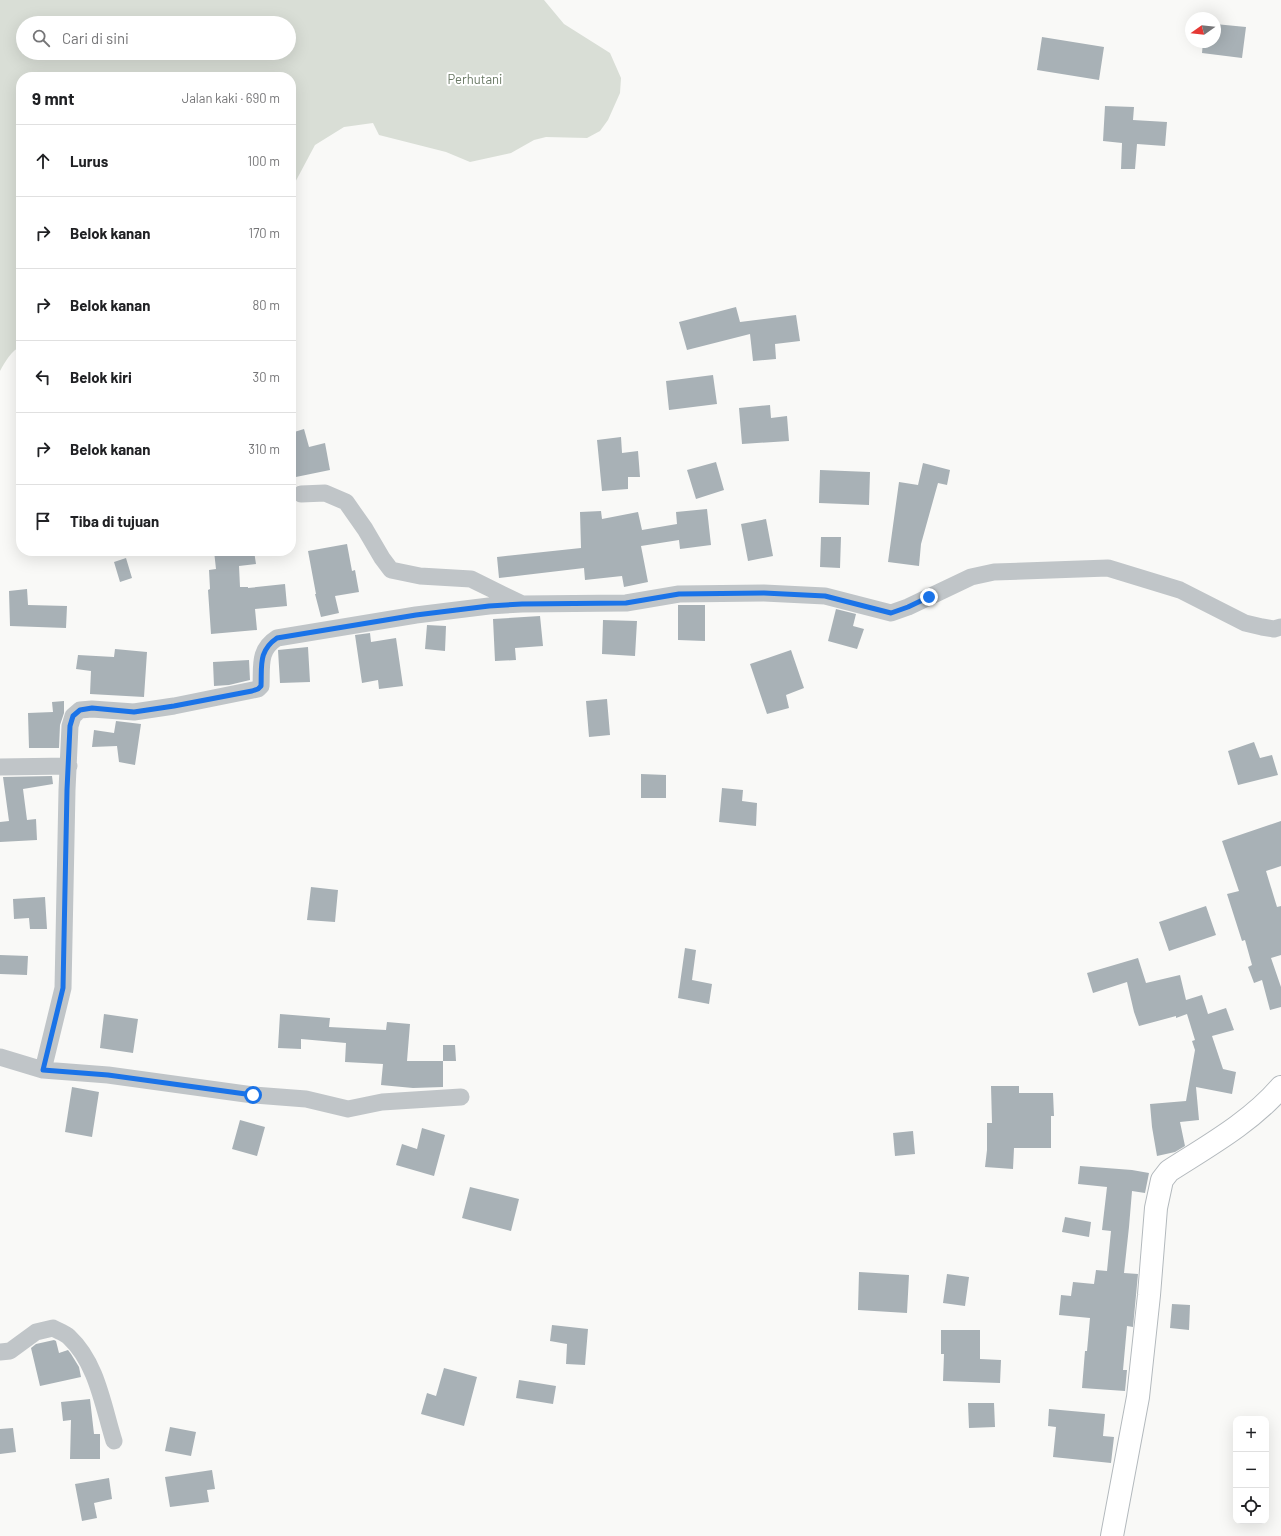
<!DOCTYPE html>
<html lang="id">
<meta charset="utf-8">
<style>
body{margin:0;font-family:Barlow,sans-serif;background:#f2f2f2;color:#202124}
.controls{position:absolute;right:12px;bottom:12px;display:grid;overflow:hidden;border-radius:8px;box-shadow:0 4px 16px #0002}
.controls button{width:36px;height:36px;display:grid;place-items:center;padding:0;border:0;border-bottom:1px solid #e0e0e0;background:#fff;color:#202124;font:20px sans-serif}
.compass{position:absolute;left:1185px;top:12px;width:36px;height:36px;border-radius:50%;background:#fff;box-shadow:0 4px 16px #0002;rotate:255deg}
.stop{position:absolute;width:12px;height:12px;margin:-9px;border:3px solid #1a73e8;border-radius:50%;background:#fff}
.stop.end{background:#1a73e8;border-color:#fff;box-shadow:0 1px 4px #0008}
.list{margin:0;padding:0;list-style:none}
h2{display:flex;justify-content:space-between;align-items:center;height:52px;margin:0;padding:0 16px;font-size:17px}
h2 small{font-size:13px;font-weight:400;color:#757577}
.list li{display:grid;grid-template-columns:26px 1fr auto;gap:12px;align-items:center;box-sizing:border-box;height:72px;padding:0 16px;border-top:1px solid #e0e0e0}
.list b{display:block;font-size:15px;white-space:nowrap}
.list em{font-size:13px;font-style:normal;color:#757577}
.icon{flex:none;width:22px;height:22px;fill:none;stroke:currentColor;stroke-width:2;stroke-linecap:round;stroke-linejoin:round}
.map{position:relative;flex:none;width:1281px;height:1536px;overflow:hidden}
.search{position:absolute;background:#fff;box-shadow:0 4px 16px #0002;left:16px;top:16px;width:280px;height:44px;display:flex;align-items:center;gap:10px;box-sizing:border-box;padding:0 14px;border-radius:22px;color:#757577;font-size:15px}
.panel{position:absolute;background:#fff;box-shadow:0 4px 16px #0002;left:16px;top:72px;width:280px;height:484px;border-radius:16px}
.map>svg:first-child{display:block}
.green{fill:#d9ded6;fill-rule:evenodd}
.building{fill:#a8b1b6}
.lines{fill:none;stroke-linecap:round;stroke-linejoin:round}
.secondary-casing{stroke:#b3b9bd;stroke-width:24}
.street{stroke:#c0c5c8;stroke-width:17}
.secondary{stroke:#fff;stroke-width:22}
.route{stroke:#1a73e8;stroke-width:5}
.labels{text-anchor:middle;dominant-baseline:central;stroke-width:4;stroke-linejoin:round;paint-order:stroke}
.park-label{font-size:13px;fill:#697864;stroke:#fff}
</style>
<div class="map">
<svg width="1281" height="1536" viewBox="0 0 1281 1536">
<rect width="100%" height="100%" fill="#f9f9f7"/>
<path class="green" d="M0 0H544L564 24 610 53 621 78 620 93 608 120 600 131 587 138 546 137 534 140 511 153 470 162 446 152 379 135 373 123 344 127 315 145 291 190V77H21V346C11 351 5 362 0 371ZM23 23H289V53H23Z"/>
<path class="building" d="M1215 24 1246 27 1242 58 1202 53 1203 42H1215Z
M1042 37 1104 47 1099 80 1037 70Z
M1105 106 1134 107 1133 120 1167 122 1165 146 1137 144 1135 169H1121L1122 143 1103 141Z
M736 307 740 322 796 315 800 341 775 344 776 359 753 361 750 334 687 350 679 322Z
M713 375 717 404 669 410 666 381Z
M770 405 771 418 787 416 789 441 742 444 739 408Z
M304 429 309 447 325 443 330 470 291 478V433Z
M621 437 622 453 638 451 640 477H628V489L602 491 597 440Z
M716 462 724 490 696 499 687 470Z
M923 463 950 470 947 485 938 483 921 544 919 566 888 562 899 482 918 485Z
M820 470 870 472 869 505 819 503Z
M707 509 711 545 680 549 679 540 641 546 648 582 624 587 622 576 585 580 584 568 499 578 497 557 581 548 580 512 601 511 602 519 638 512 642 530 677 524 676 512Z
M766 519 773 556 748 561 741 524Z
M821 537H841L840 568 820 567Z
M347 544 352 571 355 570 359 592 335 596 339 613 321 617 315 594H316L308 551Z
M214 551H254L256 564 239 566 240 587H248V588L285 584 287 606 255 609 257 630 211 634 208 590 210 589 209 570 216 569Z
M126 558 132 578 120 582 114 562Z
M27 589 28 605 67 606 66 628 10 626 9 591Z
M678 605H705V641L678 640Z
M836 609 856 614 853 626 864 629 857 649 828 641Z
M540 616 543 646 515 648 516 660 495 661 493 619Z
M603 620 637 621 635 656 602 654Z
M427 625 446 626 445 651 425 649Z
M370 633 371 642 396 638 403 686 379 689 378 680 362 683 355 635Z
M308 647 310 682 280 683 278 650Z
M115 649 147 652 144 697 90 694 91 671 76 669 78 655 114 657Z
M791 650 804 688 786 695 789 708 767 714 750 664Z
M249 660 250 680 229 685 214 686 213 662Z
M607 699 610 735 589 737 586 701Z
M64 701V713L60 725 59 748H29L28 713 53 712 52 702Z
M116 721 141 724 135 765 119 762 117 746 92 747 94 730 114 733Z
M1254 742 1260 758 1272 755 1278 775 1238 785 1228 751Z
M641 774 666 775V798H641Z
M52 776 53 784 23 789 27 820 36 819 37 840 0 842V822L9 821 3 777Z
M722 788 743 790 742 801 757 803 756 826 719 822Z
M1281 821V866L1266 871 1277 907 1281 906V955L1271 958 1281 987V1007L1270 1010 1262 980 1254 983 1248 967 1252 965 1245 940 1242 941 1227 894 1239 891 1222 841Z
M311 887 338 890 335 922 307 920Z
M45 897 47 929H30L29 918 14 919 13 899Z
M1206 906 1216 935 1169 951 1159 922Z
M685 948 696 950 692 980 712 984 709 1004 678 998Z
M0 955 28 956 27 975 0 974Z
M1138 958 1146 983 1180 975 1186 1000 1202 995 1208 1014 1226 1008 1234 1030 1212 1036 1223 1069 1236 1072 1232 1094 1196 1087 1199 1120 1180 1122 1185 1146 1175 1152 1157 1156 1152 1127 1150 1104 1186 1101 1195 1050 1192 1041 1195 1040 1187 1014 1176 1018V1016L1139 1026 1134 1012 1127 982 1093 993 1087 973Z
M104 1014 138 1019 133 1053 100 1048Z
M280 1014 330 1018 329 1027 386 1030 387 1022 410 1024 407 1061H443V1087L413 1088 381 1085 383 1064 345 1062 346 1043 301 1039V1049L278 1048Z
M443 1045H455L456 1061H443Z
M991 1086H1019V1093H1053L1054 1116H1051V1148H1014L1013 1169 985 1167 987 1150V1123H992Z
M72 1087 99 1092 92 1137 65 1132Z
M240 1120 265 1127 257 1156 232 1149Z
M422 1128 445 1135 434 1176 396 1165 402 1144 417 1149Z
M913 1131 915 1154 895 1156 893 1133Z
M1080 1166 1132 1170 1149 1173 1145 1193 1132 1191 1129 1227 1124 1273 1138 1274 1133 1327 1127 1326 1123 1370H1127L1125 1391 1082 1388 1085 1351H1087L1090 1318 1059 1315 1061 1295 1071 1296 1073 1282 1094 1284 1096 1270 1107 1271 1111 1231 1102 1230 1107 1187 1078 1184Z
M470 1187 519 1199 511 1231 462 1218Z
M1065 1217 1091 1222 1089 1237 1062 1232Z
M859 1272 909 1275 907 1313 858 1310Z
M947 1274 969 1277 965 1306 943 1303Z
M1172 1304 1190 1305 1189 1330 1170 1328Z
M552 1325 588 1329 585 1365 566 1364 567 1344 550 1341Z
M941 1330H980V1359L1001 1360 1000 1383 943 1381 944 1354H941Z
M54 1340 56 1341 59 1353 68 1350 71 1354 79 1367 81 1377 40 1386 31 1348 36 1344Z
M444 1368 477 1377 464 1426 421 1414 427 1393 436 1396Z
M519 1380 556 1386 553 1404 516 1398Z
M90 1399 94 1434H100V1459H70L71 1420 63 1421 61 1402Z
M968 1403H994L995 1427 969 1428Z
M1049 1409 1105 1414 1103 1436 1114 1437 1111 1463 1053 1457 1056 1427 1048 1426Z
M170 1427 196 1432 191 1456 165 1451Z
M13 1428 16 1452 0 1454V1429Z
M212 1470 215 1489 207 1490 209 1502 170 1507 165 1477Z
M109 1478 112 1499 94 1503 97 1518 82 1521 75 1484Z"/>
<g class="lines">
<defs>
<path id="secondary" d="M1112 1536 1138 1397 1149 1295 1156 1208 1162 1180 1169 1171C1208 1146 1251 1122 1281 1087"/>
</defs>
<use href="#secondary" class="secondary-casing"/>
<path class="street" d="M301 494 325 493 346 502 365 529 382 558 391 570 420 576 471 579 522 604
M0 767 69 766
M0 1057 43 1070 108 1075 253 1095 306 1099 348 1109 382 1102 461 1097
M43 1070 63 988 67 790 70 726 73 716 80 710 92 709 134 712 174 706 258 689 261 686C262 666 258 650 277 638L416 615 489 606 522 604 626 603 679 594 764 593 825 596 891 613 908 607 971 577 994 572 1108 568 1180 590 1245 623 1262 627 1274 629 1281 627
M0 1352 10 1351 36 1332 53 1328C58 1331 65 1333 69 1337 97 1363 103 1406 114 1441"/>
<use href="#secondary" class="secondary"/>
</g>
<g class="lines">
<path class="route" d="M253 1095 108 1075 43 1070 63 988 67 790 70 726 73 716 80 710 92 708 134 712 174 706 252 691 258 689 261 686C262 666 258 651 277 638L416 615 489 606 522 604 626 603 679 594 764 593 825 596 891 613 908 607 929 597"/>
</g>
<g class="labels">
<g class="park-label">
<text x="475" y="79">Perhutani</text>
</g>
</g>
</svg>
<div class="controls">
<button>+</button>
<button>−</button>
<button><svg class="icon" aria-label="locate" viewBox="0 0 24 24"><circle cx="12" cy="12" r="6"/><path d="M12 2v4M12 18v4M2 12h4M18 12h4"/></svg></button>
</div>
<svg class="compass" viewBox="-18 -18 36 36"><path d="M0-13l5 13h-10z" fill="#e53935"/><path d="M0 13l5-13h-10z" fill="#757577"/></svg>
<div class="stop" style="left:253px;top:1095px"></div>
<div class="stop end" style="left:929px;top:597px"></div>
<div class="search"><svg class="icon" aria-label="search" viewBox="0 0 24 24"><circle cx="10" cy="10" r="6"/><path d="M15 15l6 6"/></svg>Cari di sini</div>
<section class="panel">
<h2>9 mnt<small>Jalan kaki · 690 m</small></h2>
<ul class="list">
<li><svg class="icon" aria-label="ahead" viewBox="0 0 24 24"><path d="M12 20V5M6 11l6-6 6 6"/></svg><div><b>Lurus</b></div><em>100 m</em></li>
<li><svg class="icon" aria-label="right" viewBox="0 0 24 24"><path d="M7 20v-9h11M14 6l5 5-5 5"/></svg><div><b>Belok kanan</b></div><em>170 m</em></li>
<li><svg class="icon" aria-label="right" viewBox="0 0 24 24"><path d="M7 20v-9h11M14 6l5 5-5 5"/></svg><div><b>Belok kanan</b></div><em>80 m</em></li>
<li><svg class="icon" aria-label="left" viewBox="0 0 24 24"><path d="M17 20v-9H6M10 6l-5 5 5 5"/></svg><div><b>Belok kiri</b></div><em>30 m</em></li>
<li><svg class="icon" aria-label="right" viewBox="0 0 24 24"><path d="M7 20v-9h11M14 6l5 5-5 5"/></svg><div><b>Belok kanan</b></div><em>310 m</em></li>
<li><svg class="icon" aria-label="arrive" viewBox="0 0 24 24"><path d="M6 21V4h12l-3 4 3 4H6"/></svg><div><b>Tiba di tujuan</b></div></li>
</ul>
</section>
</div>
